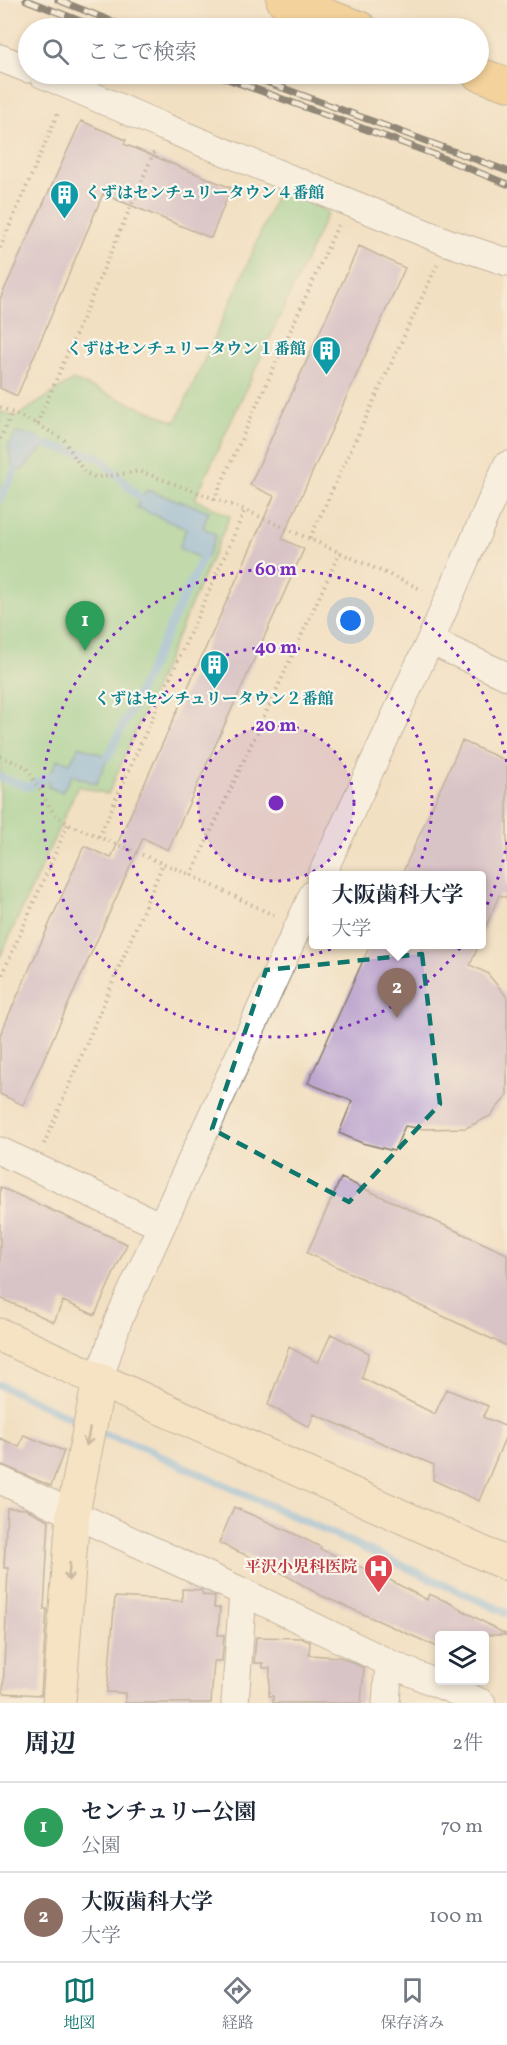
<!DOCTYPE html>
<html lang="ja">
<meta charset="utf-8">
<style>
body{margin:0;font-family:Vollkorn,"Noto Serif JP",serif;background:#f6f6f7;color:#1f2937}
.controls{position:absolute;right:18px;bottom:18px;display:grid;overflow:hidden;border-radius:6px;box-shadow:0 3px 9px #0003}
.controls button{width:54px;height:54px;display:grid;place-items:center;padding:0;border:0;border-bottom:2px solid #e0e1e3;background:#fff;color:#1f2937;font:30px sans-serif}
.you{position:absolute;left:351px;top:621px;width:21px;height:21px;margin:-15px;border:4px solid #fff;border-radius:50%;background:#1a73e8;box-shadow:0 0 0 9px #1a73e833}
.badge{display:grid;place-items:center;width:39px;height:39px;border-radius:50%;background:#0f766e;color:#fff;font-size:20px;font-weight:700}
.pin{position:absolute;translate:-50% -50px;filter:drop-shadow(0 2px 3px #0008)}
.pin::after{content:'';position:absolute;top:32px;width:21px;height:18px;background:inherit;clip-path:polygon(0 0,100% 0,50% 100%)}
.popup{position:absolute;left:309px;top:871px;width:177px;height:78px;box-sizing:border-box;display:grid;place-content:center;border-radius:6px;background:#fff;filter:drop-shadow(0 2px 4px #0005);font-size:20px;white-space:nowrap;color:#747a83}
.popup b{font-size:22px;color:#1f2937}
.popup::after{content:'';position:absolute;left:50%;top:100%;margin-left:-12px;border:12px solid transparent;border-top-color:#fff}
.list{margin:0;padding:0;list-style:none}
h2{display:flex;justify-content:space-between;align-items:center;height:78px;margin:0;padding:0 24px;font-size:26px}
h2 small{font-size:20px;font-weight:400;color:#747a83}
.list li{display:grid;grid-template-columns:39px 1fr auto;gap:18px;align-items:center;box-sizing:border-box;height:90px;padding:0 24px;border-top:2px solid #e0e1e3}
.list b{display:block;font-size:22px;white-space:nowrap}
.list p{margin:0;font-size:20px;white-space:nowrap;color:#747a83}
.list em{font-size:20px;font-style:normal;color:#747a83}
.icon{flex:none;width:33px;height:33px;fill:none;stroke:currentColor;stroke-width:2;stroke-linecap:round;stroke-linejoin:round}
.map{position:relative;flex:none;width:507px;height:1703px;overflow:hidden}
.search{position:absolute;background:#fff;box-shadow:0 3px 9px #0003;left:18px;right:18px;top:18px;height:66px;display:flex;align-items:center;gap:15px;box-sizing:border-box;padding:0 21px;border-radius:33px;color:#747a83;font-size:22px}
.sheet{height:258px;background:#fff}
nav{display:flex;justify-content:space-around;align-items:center;box-sizing:border-box;height:84px;border-top:2px solid #e0e1e3;background:#fff;font-size:16px;color:#747a83}
nav a{display:grid;justify-items:center;gap:3px}
nav .on{color:#0f766e}
.map>svg:first-child{display:block}
.green{fill:#85d18f;stroke:#507656;stroke-width:1.5}
.water{fill:#72b2e6;stroke:#476781;stroke-width:1.5}
.lines{fill:none;stroke-linecap:round;stroke-linejoin:round}
.stream{stroke:#72b2e6;stroke-width:8}
.building{fill:#b9a0cc}
.street-casing{stroke:#877e6f;stroke-width:29}
.secondary-casing{stroke:#877e6f;stroke-width:35}
.primary-casing{stroke:#877e6f;stroke-width:35}
.path{stroke:#877e6f;stroke-width:4;stroke-dasharray:1.5 4.5;stroke-linecap:butt}
.street{stroke:#fff;stroke-width:27}
.secondary{stroke:#fbe6c4;stroke-width:33}
.primary{stroke:#f6c06b;stroke-width:33}
.rail-casing{stroke:#1c1c1c;stroke-width:7}
.rail{stroke:#fbf7ec;stroke-width:4.5;stroke-dasharray:14;stroke-linecap:butt}
.oneway{stroke:#978b78}
.marked{fill:none;stroke:#0f766e;stroke-width:4.5;stroke-dasharray:12 8;stroke-linejoin:round}
.ring{fill:none;stroke:#7b2cbf;stroke-width:3;stroke-dasharray:3 6}
.labels{text-anchor:middle;dominant-baseline:central;stroke-width:4.5;stroke-linejoin:round;paint-order:stroke}
.culture-label{font-size:16px;font-weight:bold;fill:#0d838f;stroke:#fbf7ec;text-anchor:start}
.health-label{font-size:16px;font-weight:bold;fill:#be3a42;stroke:#fbf7ec;text-anchor:end}
.centre{fill:#7b2cbf;stroke:#fbf7ec;stroke-width:3}
.ring-label{font-size:18px;text-anchor:middle;font-weight:bold;fill:#7b2cbf;stroke:#fbf7ec;stroke-width:4.5;stroke-linejoin:round;paint-order:stroke}
</style>
<div class="map">
<svg width="507" height="1703" viewBox="0 0 507 1703">
<rect width="100%" height="100%" fill="#fbf7ec"/>
<filter id="ink" filterUnits="userSpaceOnUse"><feTurbulence type="fractalNoise" baseFrequency=".0167" numOctaves="2"/><feDisplacementMap in="SourceGraphic" scale="12" xChannelSelector="R" yChannelSelector="G"/><feConvolveMatrix kernelMatrix="1 2 1 2 8 2 1 2 1" color-interpolation-filters="sRGB"/></filter>
<filter id="wash" filterUnits="userSpaceOnUse"><feTurbulence type="fractalNoise" baseFrequency=".008" numOctaves="4" result="noise"/><feDisplacementMap in="SourceGraphic" scale="24" xChannelSelector="R" yChannelSelector="G"/><feGaussianBlur stdDeviation="1.35" result="paint"/><feColorMatrix in="noise" values="0 0 0 0 0 0 0 0 0 0 0 0 0 0 0 0 0 1.4 0 .05"/><feComposite in="paint" operator="in"/></filter>
<g filter="url(#wash)">
<rect width="100%" height="100%" fill="#f2e0c2"/>
<path class="green" d="M285 189 328 212 195 499 230 516 108 794 78 786 0 957V411L16 417 73 380 176 422 243 275 277 193Z"/>
<path class="water" d="M16 433 37 436 46 445 23 469 14 472 8 446Z
M147 490 209 511 203 527 216 535 207 557 202 559 179 548 186 529 136 507Z
M79 746 108 757 96 784 72 775 62 792 48 787 49 776 58 759 70 763Z"/>
<g class="lines">
<path class="stream" d="M46 445 99 457 142 500
M0 499 14 472
M108 757 202 559
M0 777 28 787 49 776
M0 1385 81 1423
M97 1432 132 1443 507 1613"/>
</g>
<g id="blocks">
<path class="building" d="M81 121 126 140 124 144 231 188 211 238 103 194 17 396 0 388V299Z
M359 246 405 268 282 539 304 549 168 850 143 838 23 1105 0 1094V1035L84 846 111 858 274 496 250 485Z
M462 741 507 761V898L499 895 482 936 481 876H401Z
M370 945H479L470 965 487 973 507 997V1096L490 1116 466 1128 424 1129 405 1126 394 1151 362 1143 339 1133 352 1101 308 1083Z
M341 1178 507 1254V1346L307 1253Z
M0 1187 127 1244 95 1315 63 1301 54 1322 0 1298Z
M331 1334 369 1353 362 1378 435 1414 446 1389 488 1406 483 1417 507 1427V1433L479 1501 433 1480 434 1465 314 1414 309 1427 268 1405 289 1347 318 1363Z
M24 1435 64 1451 51 1486 0 1464V1438L19 1447Z
M234 1507 286 1530 321 1547 320 1549 386 1578 427 1600 429 1594 448 1602 507 1635H440V1648L320 1595 268 1565 219 1543Z
M7 1508 26 1509 49 1520 44 1609H47L41 1695 3 1693 8 1568H4Z
M182 1589 201 1590 203 1595 215 1596 214 1608H220L218 1635H224L222 1661H214L211 1703H125V1693L107 1692 115 1597 182 1601Z
M256 1637 301 1638 310 1642 309 1655 340 1657 364 1668 361 1703H273V1696H269L270 1668H263V1663H254Z"/>
</g>
</g>
<g filter="url(#ink)">
<use href="#blocks" fill-opacity="0" stroke="#877e6f" stroke-width="1.5"/>
<g class="lines">
<defs>
<path id="street" d="M0 58 28 69
M42 74 164 127 348 202 447 242 507 262
M430 641 507 676
M321 876 430 641 507 465
M0 1151 161 1226
M99 1380 118 1321 313 894
M0 1480 243 1592 389 1663 482 1703
M235 1703 243 1592
M386 1703 389 1663"/>
<path id="secondary" d="M0 1335 507 1564
M59 1703 73 1513 99 1380"/>
<path id="primary" d="M283 0 360 28
M478 74 507 84"/>
</defs>
<use href="#street" class="street-casing"/>
<use href="#secondary" class="secondary-casing"/>
<use href="#primary" class="primary-casing"/>
<path class="path" d="M0 248 59 111
M0 407 37 424 64 440 84 472 95 477 110 476 139 471 245 510 423 590
M37 424 155 150
M0 439 12 413
M214 500 338 225
M310 538 437 265
M0 756 26 767 54 814 68 824 191 875 275 916
M99 837 245 510
M191 875 340 552
M0 980 68 824
M44 1144 162 866"/>
<use href="#street" class="street"/>
<use href="#secondary" class="secondary"/>
<use href="#primary" class="primary"/>
<defs>
<path id="rail" d="M26 0 99 28
M58 0 129 28
M214 74 433 154 507 184
M245 74 507 171"/>
</defs>
<use href="#rail" class="rail-casing"/>
<use href="#rail" class="rail"/>
</g>
<defs><path id="oneway-shaft" d="M-6 0H5M1.5-3L5.5 0L1.5 3" fill="none" stroke-width="1.6" stroke-linecap="round" stroke-linejoin="round" transform="scale(1.5)"/></defs>
<g class="oneway">
<use href="#oneway-shaft" transform="translate(88 1437) rotate(101)"/>
<use href="#oneway-shaft" transform="translate(69 1572) rotate(94)"/>
</g>
</g>
<path d="M0 0H507V1703H0ZM422 954 440 1104 349 1202 212 1129 266 970Z" fill="#f2e0c2" fill-opacity=".55" fill-rule="evenodd"/>
<path class="marked" d="M422 954 440 1104 349 1202 212 1129 266 970Z"/>
<circle cx="276" cy="803" r="78" fill="#7b2cbf" fill-opacity=".12"/>
<g class="ring">
<circle cx="276" cy="803" r="78"/>
<circle cx="276" cy="803" r="156"/>
<path d="M507 842A234 234 0 1 1 507 764"/>
</g>
<defs>
<symbol id="building-pin" viewBox="-11 -11 22 30"><path d="M0 17L-7.5 6A9.5 9.5 0 1 1 7.5 6Z" fill="#0f9aa8" stroke="#fbf7ec"/><path d="M-4-6H4V6H1V3H-1V6H-4ZM-2.5-4.3h1.7v1.8h-1.7ZM.8-4.3h1.7v1.8H.8ZM-2.5-1h1.7V.8h-1.7ZM.8-1h1.7V.8H.8Z" fill="#fff"/></symbol>
<symbol id="hospital-pin" viewBox="-11 -11 22 30"><path d="M0 17L-7.5 6A9.5 9.5 0 1 1 7.5 6Z" fill="#e0444e" stroke="#fbf7ec"/><path d="M-5-5h3v3.5h4V-5h3V5h-3V1.5h-4V5h-3Z" fill="#fff"/></symbol>
</defs>
<g fill-rule="evenodd">
<use href="#building-pin" x="48" y="178" width="33" height="45"/>
<use href="#building-pin" x="310" y="334" width="33" height="45"/>
<use href="#building-pin" x="198" y="648" width="33" height="45"/>
<use href="#hospital-pin" x="362" y="1552" width="33" height="45"/>
</g>
<g class="labels">
<g class="culture-label">
<text x="85" y="194">くずはセンチュリータウン４番館</text>
<text x="306" y="350" text-anchor="end">くずはセンチュリータウン１番館</text>
<text x="214" y="700" text-anchor="middle">くずはセンチュリータウン２番館</text>
</g>
<g class="health-label">
<text x="357" y="1568">平沢小児科医院</text>
</g>
</g>
<circle cx="276" cy="803" r="9" class="centre"/>
<g class="ring-label">
<text x="276" y="575">60 m</text>
<text x="276" y="653">40 m</text>
<text x="276" y="731">20 m</text>
</g>
</svg>
<div class="controls">
<button><svg class="icon" aria-label="layers" viewBox="0 0 24 24"><path d="M12 4l9 5-9 5-9-5zM3 14l9 5 9-5"/></svg></button>
</div>
<div class="you"></div>
<div class="pin badge" style="left:85px;top:651px;background:#2e9e5b">1</div>
<div class="pin badge" style="left:397px;top:1018px;background:#8d6e63">2</div>
<div class="popup"><b>大阪歯科大学</b>大学</div>
<div class="search"><svg class="icon" aria-label="search" viewBox="0 0 24 24"><circle cx="10" cy="10" r="6"/><path d="M15 15l6 6"/></svg>ここで検索</div>
</div>
<section class="sheet">
<h2>周辺<small>2件</small></h2>
<ul class="list">
<li><span class="badge" style="background:#2e9e5b">1</span><div><b>センチュリー公園</b><p>公園</p></div><em>70 m</em></li>
<li><span class="badge" style="background:#8d6e63">2</span><div><b>大阪歯科大学</b><p>大学</p></div><em>100 m</em></li>
</ul>
</section>
<nav>
<a class="on"><svg class="icon" aria-label="map" viewBox="0 0 24 24"><path d="M3 6l6-2 6 2 6-2v14l-6 2-6-2-6 2zM9 4v14M15 6v14"/></svg>地図</a>
<a><svg class="icon" aria-label="directions" viewBox="0 0 24 24"><path d="M12 3l9 9-9 9-9-9zM9 14v-3h6M13 9l2 2-2 2"/></svg>経路</a>
<a><svg class="icon" aria-label="saved" viewBox="0 0 24 24"><path d="M7 4h10v16l-5-4-5 4z"/></svg>保存済み</a>
</nav>
